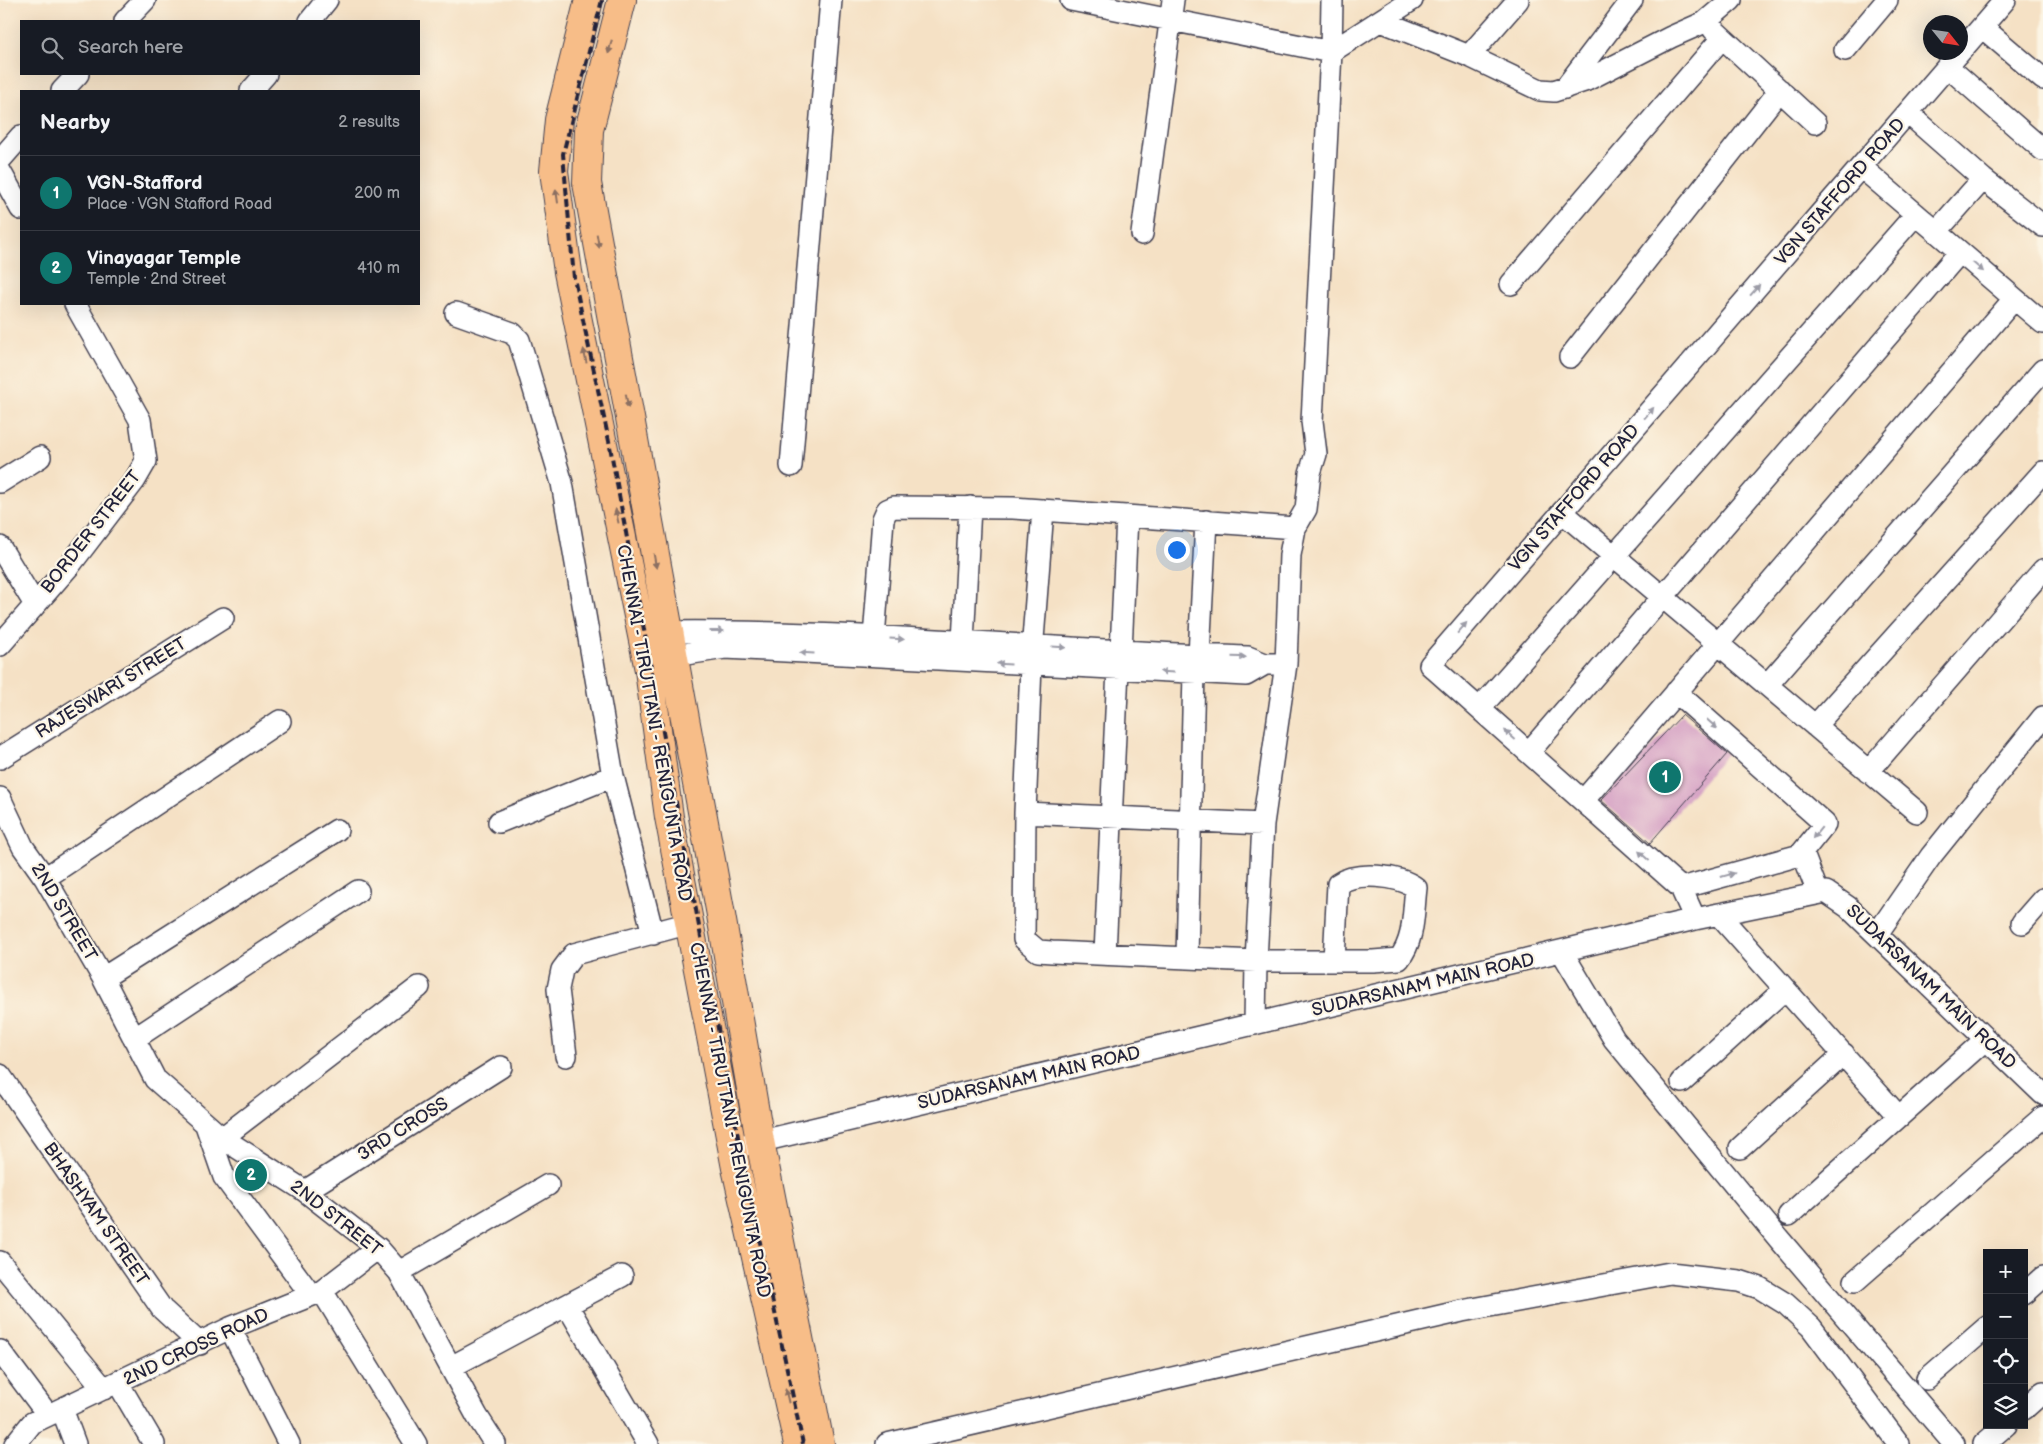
<!DOCTYPE html>
<meta charset="utf-8">
<style>
body{margin:0;font-family:"Balsamiq Sans",sans-serif;background:#242831;color:#f1f3f6}
.controls{position:absolute;right:15px;bottom:15px;display:grid;overflow:hidden;border-radius:0px;box-shadow:0 5px 20px #0002}
.controls button{width:45px;height:45px;display:grid;place-items:center;padding:0;border:0;border-bottom:1px solid #363941;background:#171b24;color:#f1f3f6;font:25px sans-serif}
.compass{position:absolute;left:1923px;top:15px;width:45px;height:45px;border-radius:50%;background:#171b24;box-shadow:0 5px 20px #0002;rotate:120deg}
.you{position:absolute;left:1176px;top:549px;width:18px;height:18px;margin:-12px;border:4px solid #fff;border-radius:50%;background:#1a73e8;box-shadow:0 0 0 8px #1a73e833}
.badge{display:grid;place-items:center;width:32px;height:32px;border-radius:50%;background:#0f766e;color:#fff;font-size:16px;font-weight:700}
.pin{position:absolute;translate:-50% -50%;border:2px solid #fff;box-shadow:0 1px 5px #0006}
.list{margin:0;padding:0;list-style:none}
h2{display:flex;justify-content:space-between;align-items:center;height:65px;margin:0;padding:0 20px;font-size:21px}
h2 small{font-size:16px;font-weight:400;color:#9ea1a6}
.list li{display:grid;grid-template-columns:32px 1fr auto;gap:15px;align-items:center;box-sizing:border-box;height:75px;padding:0 20px;border-top:1px solid #363941}
.list b{display:block;font-size:19px;white-space:nowrap}
.list p{margin:0;font-size:16px;white-space:nowrap;color:#9ea1a6}
.list em{font-size:16px;font-style:normal;color:#9ea1a6}
.icon{flex:none;width:28px;height:28px;fill:none;stroke:currentColor;stroke-width:2;stroke-linecap:round;stroke-linejoin:round}
.map{position:relative;flex:none;width:2043px;height:1444px;overflow:hidden}
.search{position:absolute;background:#171b24;box-shadow:0 5px 20px #0002;left:20px;top:20px;width:400px;height:55px;display:flex;align-items:center;gap:12px;box-sizing:border-box;padding:0 18px;border-radius:0px;color:#9ea1a6;font-size:19px}
.panel{position:absolute;background:#171b24;box-shadow:0 5px 20px #0002;left:20px;top:90px;width:400px;height:215px;border-radius:0px}
.map>svg:first-child{display:block}
.building{fill:#ce91be}
.lines{fill:none;stroke-linecap:round;stroke-linejoin:round}
.minor-casing{stroke:#423f50;stroke-width:24}
.highway-casing{stroke:#423f50;stroke-width:30}
.minor{stroke:#fff;stroke-width:21}
.highway{stroke:#f7bd88;stroke-width:28}
.rail{stroke:#22223b;stroke-width:4;stroke-dasharray:8 4;stroke-linecap:butt}
.oneway{fill:#8c7062}
.oneway2{fill:#9c9ca7}
.labels{text-anchor:middle;dominant-baseline:central;stroke-width:4.5;stroke-linejoin:round;paint-order:stroke}
.street-label{font-size:18px;fill:#22223b;stroke:#fcf5e5}
</style>
<div class="map">
<svg width="2043" height="1444" viewBox="0 0 2043 1444">
<rect width="100%" height="100%" fill="#fcf5e5"/>
<filter id="ink" filterUnits="userSpaceOnUse"><feTurbulence type="fractalNoise" baseFrequency=".02" numOctaves="2"/><feDisplacementMap in="SourceGraphic" scale="10" xChannelSelector="R" yChannelSelector="G"/><feConvolveMatrix kernelMatrix="1 2 1 2 8 2 1 2 1" color-interpolation-filters="sRGB"/></filter>
<filter id="wash" filterUnits="userSpaceOnUse"><feTurbulence type="fractalNoise" baseFrequency=".0096" numOctaves="4" result="noise"/><feDisplacementMap in="SourceGraphic" scale="20" xChannelSelector="R" yChannelSelector="G"/><feGaussianBlur stdDeviation="1.12" result="paint"/><feColorMatrix in="noise" values="0 0 0 0 0 0 0 0 0 0 0 0 0 0 0 0 0 1.4 0 .05"/><feComposite in="paint" operator="in"/></filter>
<g filter="url(#wash)">
<rect width="100%" height="100%" fill="#f5e1c5"/>
<g id="blocks">
<path class="building" d="M1682 715 1727 754 1650 843 1601 800Z"/>
</g>
</g>
<g filter="url(#ink)">
<use href="#blocks" fill-opacity="0" stroke="#423f50" stroke-width="1"/>
<g class="lines">
<defs>
<path id="minor" d="M1071 0 1331 52 1332 0
M125 21 145 0
M310 21 327 0
M1381 21 1469 56 1540 90 1554 91 1587 80 1671 37 1705 22 1731 0
M1982 27 2043 79
M1713 29 1815 123
M1845 50 1887 0
M1960 52 2005 0
M1469 56 1518 0
M1948 67 2043 150
M1565 88 1632 0
M62 91 78 74
M251 91 266 74
M1908 113 1983 179 2043 226
M0 160 21 136
M1861 167 2043 323
M0 171 21 209
M1936 232 1983 179
M1142 234 1173 0
M1511 284 1722 38
M456 313 512 333 519 340 524 356 562 483 613 776 653 934
M1570 357 1780 90
M791 466 831 0
M0 482 40 457
M1043 510 1031 665 1025 813 1024 939 1038 951 1052 952 1256 961H1373L1399 959C1415 939 1413 912 1416 888 1399 875 1356 871 1338 884L1334 960
M1562 512 1917 812
M0 547 34 603
M668 632C862 630 1055 650 1248 657L1265 664H1286
M874 638 883 519 887 510 894 507 1013 508 1295 528
M963 642 970 507
M0 645 70 565 135 480 146 461 140 420 75 304
M1121 651 1127 516
M1199 655 1206 521
M673 656 725 648 1246 675 1265 664
M1767 685 2043 370
M1676 692 1825 824 1800 855
M1480 708 1916 214
M1815 726 2043 472
M1529 752 1960 252
M0 758 223 618
M1868 772 2043 570
M0 798 23 847 45 878 103 978 155 1079 222 1138 305 1191 378 1248 399 1272 477 1416 495 1444
M1583 801 2014 299
M1025 813 1263 824
M499 822 613 776
M45 878 280 721
M1681 888 1800 855 1805 859 1818 893
M1718 914 1899 1117
M1695 919 1681 888 1430 665 1960 52
M2022 923 2043 899
M1877 934 1931 856 2043 717
M1562 952 1614 1039 1779 1239 1954 1444
M1105 954 1118 669
M1187 957 1194 673
M103 978 337 830
M1255 1024 1256 961 1263 824 1286 664 1290 555 1295 528 1306 509 1310 473 1316 454 1312 421 1331 52 1412 0
M134 1039 358 891
M566 1056 558 989 562 970 574 954 690 923
M0 1075 162 1309 200 1344
M1682 1082 1785 989
M206 1125 224 1177 311 1295
M222 1138 419 987
M745 1145 1695 919 1826 892 1848 907 2043 1094
M1740 1148 1844 1054
M305 1191 501 1067
M1789 1215 1986 1039
M0 1262 104 1389
M399 1272 548 1185
M1855 1281 2043 1117
M322 1291 416 1444
M2024 1294 2043 1277
M567 1305 622 1276
M230 1328 289 1444
M0 1351 48 1415
M451 1367 567 1305 648 1444
M1927 1379 1987 1327
M118 1383 154 1444
M62 1409 75 1444
M2024 1409 2043 1392
M15 1444 32 1423 230 1328 322 1291 378 1248
M887 1444 1462 1311 1670 1273 1739 1281 1760 1288 1786 1304 1811 1327 1899 1444
M1984 1444 2006 1425"/>
<path id="highway" d="M589 0 559 120 554 171 568 272 649 670 669 817 736 1168 798 1444
M622 0 589 130 587 183 721 915 760 1141 820 1444"/>
</defs>
<use href="#minor" class="minor-casing"/>
<use href="#highway" class="highway-casing"/>
<use href="#minor" class="minor"/>
<use href="#highway" class="highway"/>
<path class="rail" d="M602 0 563 154 574 278 609 441 742 1158 803 1444"/>
</g>
<defs><path id="oneway-solid" d="M-6-.8H1V-3.2L6.5 0L1 3.2V.8H-6Z" transform="scale(1.25)"/></defs>
<g class="oneway">
<use href="#oneway-solid" transform="translate(610 47) rotate(104)"/>
<use href="#oneway-solid" transform="translate(557 196) rotate(-98)"/>
<use href="#oneway-solid" transform="translate(598 241) rotate(80)"/>
<use href="#oneway-solid" transform="translate(585 356) rotate(-102)"/>
<use href="#oneway-solid" transform="translate(627 401) rotate(80)"/>
<use href="#oneway-solid" transform="translate(617 516) rotate(-102)"/>
<use href="#oneway-solid" transform="translate(655 561) rotate(80)"/>
<use href="#oneway-solid" transform="translate(787 1396) rotate(-103)"/>
</g>
<g class="oneway2">
<use href="#oneway-solid" transform="translate(1978 267) rotate(41)"/>
<use href="#oneway-solid" transform="translate(1755 290) rotate(-49)"/>
<use href="#oneway-solid" transform="translate(1649 413) rotate(-49)"/>
<use href="#oneway-solid" transform="translate(1462 628) rotate(-49)"/>
<use href="#oneway-solid" transform="translate(717 631)"/>
<use href="#oneway-solid" transform="translate(897 639) rotate(3)"/>
<use href="#oneway-solid" transform="translate(1059 647) rotate(4)"/>
<use href="#oneway-solid" transform="translate(807 653) rotate(-177)"/>
<use href="#oneway-solid" transform="translate(1239 657) rotate(2)"/>
<use href="#oneway-solid" transform="translate(1004 664) rotate(-177)"/>
<use href="#oneway-solid" transform="translate(1167 672) rotate(-177)"/>
<use href="#oneway-solid" transform="translate(1712 724) rotate(42)"/>
<use href="#oneway-solid" transform="translate(1510 735) rotate(-138)"/>
<use href="#oneway-solid" transform="translate(1817 833) rotate(129)"/>
<use href="#oneway-solid" transform="translate(1644 856) rotate(-138)"/>
<use href="#oneway-solid" transform="translate(1728 875) rotate(-16)"/>
</g>
</g>
<g class="labels">
<g class="street-label">
<text transform="translate(1840 192) rotate(-49)">VGN STAFFORD ROAD</text>
<text transform="translate(1574 498) rotate(-49)">VGN STAFFORD ROAD</text>
<text transform="translate(91 532) rotate(-52)">BORDER STREET</text>
<text transform="translate(111 688) rotate(-32)">RAJESWARI STREET</text>
<text transform="translate(654 723) rotate(80)">CHENNAI - TIRUTTANI - RENIGUNTA ROAD</text>
<text transform="translate(64 912) rotate(59)">2ND STREET</text>
<text transform="translate(1423 985) rotate(-13)">SUDARSANAM MAIN ROAD</text>
<text transform="translate(1931 987) rotate(44)">SUDARSANAM MAIN ROAD</text>
<text transform="translate(1029 1078) rotate(-13)">SUDARSANAM MAIN ROAD</text>
<text transform="translate(730 1120) rotate(79)">CHENNAI - TIRUTTANI - RENIGUNTA ROAD</text>
<text transform="translate(403 1129) rotate(-32)">3RD CROSS</text>
<text transform="translate(96 1214) rotate(55)">BHASHYAM STREET</text>
<text transform="translate(336 1218) rotate(38)">2ND STREET</text>
<text transform="translate(196 1347) rotate(-25)">2ND CROSS ROAD</text>
</g>
</g>
</svg>
<div class="controls">
<button>+</button>
<button>−</button>
<button><svg class="icon" aria-label="locate" viewBox="0 0 24 24"><circle cx="12" cy="12" r="6"/><path d="M12 2v4M12 18v4M2 12h4M18 12h4"/></svg></button>
<button><svg class="icon" aria-label="layers" viewBox="0 0 24 24"><path d="M12 4l9 5-9 5-9-5zM3 14l9 5 9-5"/></svg></button>
</div>
<svg class="compass" viewBox="-18 -18 36 36"><path d="M0-13l5 13h-10z" fill="#e53935"/><path d="M0 13l5-13h-10z" fill="#9ea1a6"/></svg>
<div class="you"></div>
<div class="pin badge" style="left:1665px;top:777px">1</div>
<div class="pin badge" style="left:251px;top:1175px">2</div>
<div class="search"><svg class="icon" aria-label="search" viewBox="0 0 24 24"><circle cx="10" cy="10" r="6"/><path d="M15 15l6 6"/></svg>Search here</div>
<section class="panel">
<h2>Nearby<small>2 results</small></h2>
<ul class="list">
<li><span class="badge">1</span><div><b>VGN-Stafford</b><p>Place · VGN Stafford Road</p></div><em>200 m</em></li>
<li><span class="badge">2</span><div><b>Vinayagar Temple</b><p>Temple · 2nd Street</p></div><em>410 m</em></li>
</ul>
</section>
</div>
